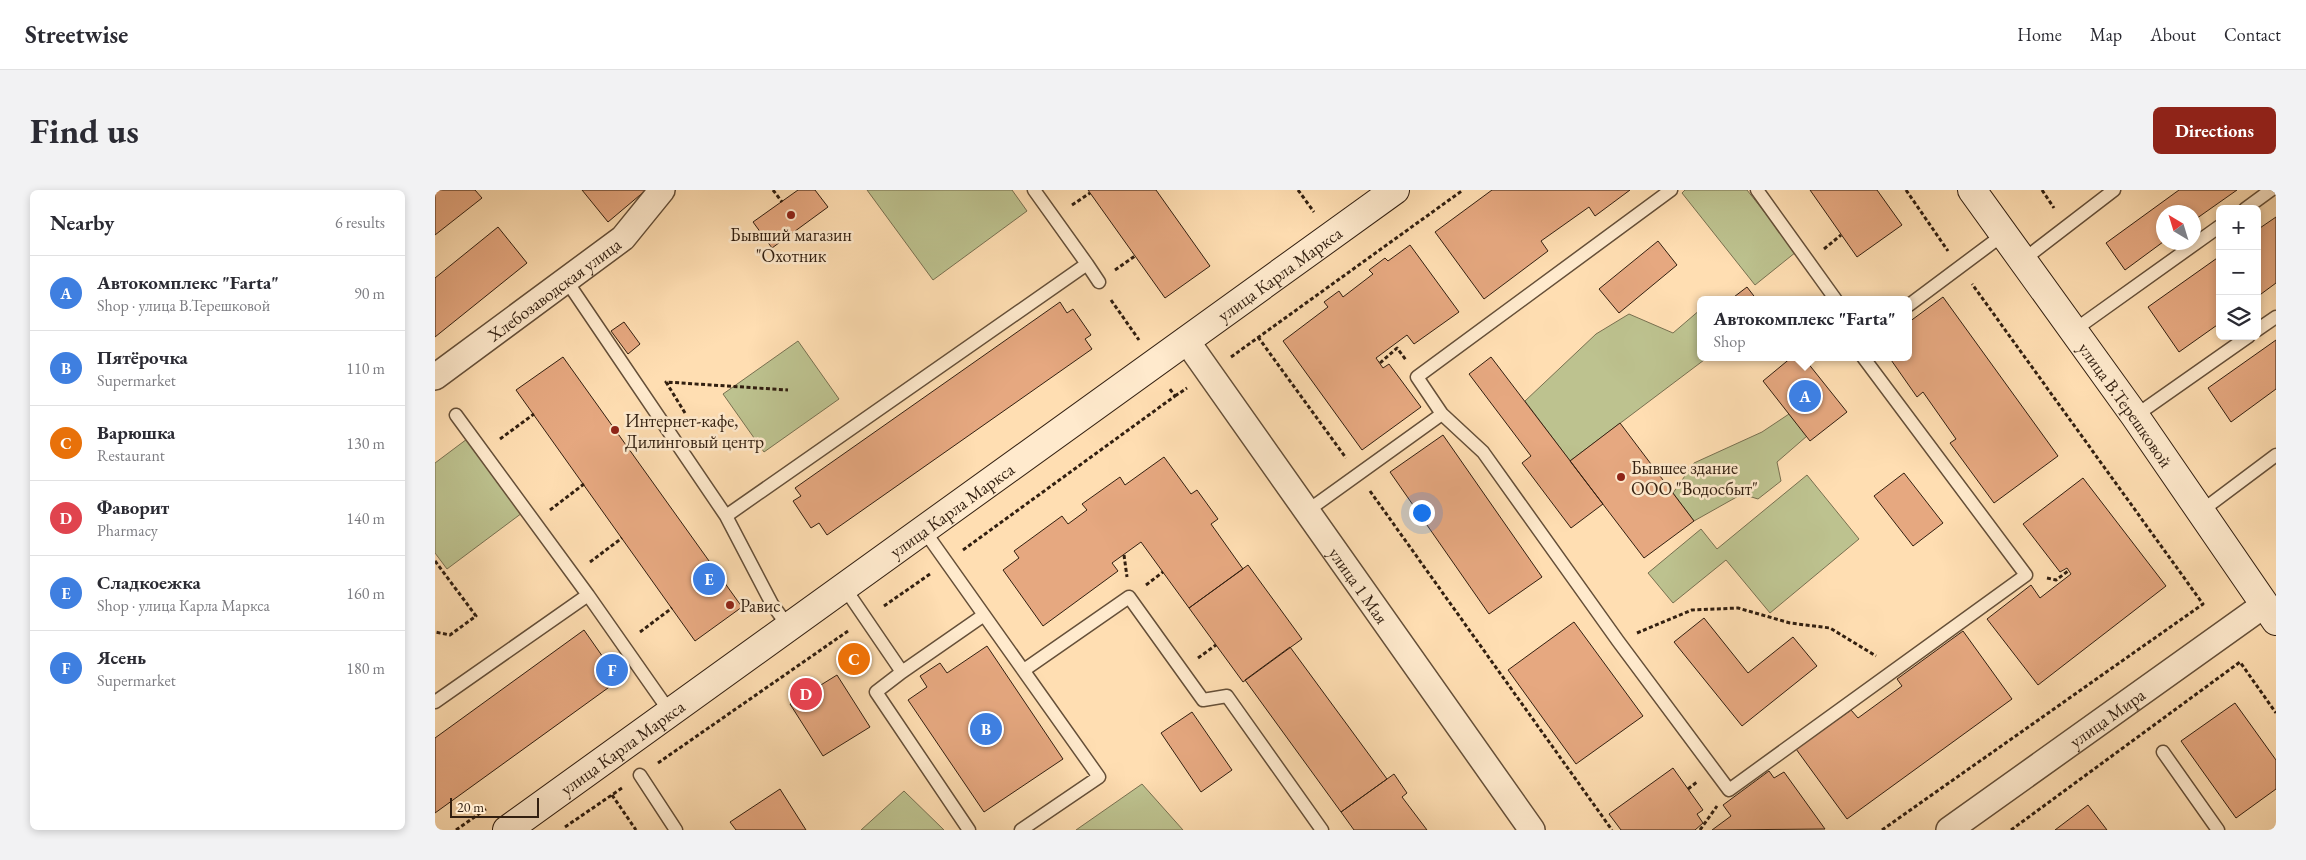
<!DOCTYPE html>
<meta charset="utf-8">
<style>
body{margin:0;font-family:"EB Garamond",serif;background:#f2f2f3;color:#2b2b33}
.controls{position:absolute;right:15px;top:15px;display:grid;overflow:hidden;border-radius:8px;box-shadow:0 2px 8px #0003}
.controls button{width:45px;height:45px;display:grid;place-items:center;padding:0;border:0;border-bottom:1px solid #e1e1e2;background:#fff;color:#2b2b33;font:25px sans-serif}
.compass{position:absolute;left:1721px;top:15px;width:45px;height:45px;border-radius:50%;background:#fff;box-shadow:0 2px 8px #0003;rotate:322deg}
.scale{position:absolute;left:15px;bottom:12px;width:89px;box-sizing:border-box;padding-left:5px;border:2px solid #321f10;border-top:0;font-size:14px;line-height:18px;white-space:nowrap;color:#321f10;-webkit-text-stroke:4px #ffeacd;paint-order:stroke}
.you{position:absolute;left:986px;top:322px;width:18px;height:18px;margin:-12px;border:4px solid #fff;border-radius:50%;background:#1a73e8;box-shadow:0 0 0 8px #1a73e833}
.badge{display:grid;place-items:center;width:32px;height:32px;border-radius:50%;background:#8f2418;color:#fff;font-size:16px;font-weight:700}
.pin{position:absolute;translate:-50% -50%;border:2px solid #fff;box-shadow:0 1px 5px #0006}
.popup{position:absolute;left:1262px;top:106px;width:215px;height:65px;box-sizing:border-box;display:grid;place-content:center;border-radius:8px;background:#fff;filter:drop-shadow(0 1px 4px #0005);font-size:16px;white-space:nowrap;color:#7c7c81}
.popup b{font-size:19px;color:#2b2b33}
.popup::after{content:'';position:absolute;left:50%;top:100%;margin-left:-10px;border:10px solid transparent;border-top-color:#fff}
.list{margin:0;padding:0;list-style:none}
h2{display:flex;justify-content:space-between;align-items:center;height:65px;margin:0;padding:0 20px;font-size:21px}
h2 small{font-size:16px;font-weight:400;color:#7c7c81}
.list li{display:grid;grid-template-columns:32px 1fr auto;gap:15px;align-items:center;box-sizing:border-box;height:75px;padding:0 20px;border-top:1px solid #e1e1e2}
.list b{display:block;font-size:19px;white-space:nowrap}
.list p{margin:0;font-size:16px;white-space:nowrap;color:#7c7c81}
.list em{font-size:16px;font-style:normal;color:#7c7c81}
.icon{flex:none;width:28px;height:28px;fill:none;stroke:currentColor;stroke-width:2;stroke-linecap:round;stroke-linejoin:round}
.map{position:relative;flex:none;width:1841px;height:640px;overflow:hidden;border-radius:8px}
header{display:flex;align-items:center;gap:30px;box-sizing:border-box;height:70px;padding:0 25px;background:#fff;border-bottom:1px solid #e1e1e2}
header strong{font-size:24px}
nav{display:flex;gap:28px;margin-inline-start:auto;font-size:18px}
.intro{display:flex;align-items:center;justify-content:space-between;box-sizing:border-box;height:120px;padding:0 30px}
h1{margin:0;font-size:35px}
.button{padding:12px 22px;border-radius:8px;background:#8f2418;color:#fff;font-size:18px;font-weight:700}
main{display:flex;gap:30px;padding:0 30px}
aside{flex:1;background:#fff;border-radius:8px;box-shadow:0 2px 8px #0003}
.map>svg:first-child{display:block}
.green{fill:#bdc28f;stroke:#787050}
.building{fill:#e6a880;stroke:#321f10}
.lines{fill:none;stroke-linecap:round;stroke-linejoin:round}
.lane-casing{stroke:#654f38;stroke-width:15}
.street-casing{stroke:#654f38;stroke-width:28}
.secondary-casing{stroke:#321f10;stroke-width:30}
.path{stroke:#321f10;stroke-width:3;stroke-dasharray:4 2.5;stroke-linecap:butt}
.lane{stroke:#ffeacd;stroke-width:12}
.street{stroke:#ffeacd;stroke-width:25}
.secondary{stroke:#ffeacd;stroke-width:28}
.poi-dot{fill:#8f2418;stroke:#ffeacd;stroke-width:2}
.labels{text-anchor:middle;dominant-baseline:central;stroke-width:5;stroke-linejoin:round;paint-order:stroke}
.poi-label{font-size:18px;fill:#321f10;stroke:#ffeacd;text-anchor:start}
.street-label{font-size:18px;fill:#321f10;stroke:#ffeacd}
</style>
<header>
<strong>Streetwise</strong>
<nav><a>Home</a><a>Map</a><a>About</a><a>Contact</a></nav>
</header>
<div class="intro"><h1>Find us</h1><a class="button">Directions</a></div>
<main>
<aside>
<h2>Nearby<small>6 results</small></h2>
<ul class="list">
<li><span class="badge" style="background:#3f7fe0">A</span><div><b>Автокомплекс &quot;Farta&quot;</b><p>Shop · улица В.Терешковой</p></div><em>90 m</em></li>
<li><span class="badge" style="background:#3f7fe0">B</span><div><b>Пятёрочка</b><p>Supermarket</p></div><em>110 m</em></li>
<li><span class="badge" style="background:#e8710a">C</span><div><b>Варюшка</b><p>Restaurant</p></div><em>130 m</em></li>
<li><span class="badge" style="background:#e0444e">D</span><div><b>Фаворит</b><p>Pharmacy</p></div><em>140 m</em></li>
<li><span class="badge" style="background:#3f7fe0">E</span><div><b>Сладкоежка</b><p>Shop · улица Карла Маркса</p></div><em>160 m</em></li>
<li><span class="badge" style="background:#3f7fe0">F</span><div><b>Ясень</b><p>Supermarket</p></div><em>180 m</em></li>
</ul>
</aside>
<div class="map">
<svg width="1841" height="640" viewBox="0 0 1841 640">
<rect width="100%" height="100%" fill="#ffdeb2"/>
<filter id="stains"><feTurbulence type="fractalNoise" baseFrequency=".004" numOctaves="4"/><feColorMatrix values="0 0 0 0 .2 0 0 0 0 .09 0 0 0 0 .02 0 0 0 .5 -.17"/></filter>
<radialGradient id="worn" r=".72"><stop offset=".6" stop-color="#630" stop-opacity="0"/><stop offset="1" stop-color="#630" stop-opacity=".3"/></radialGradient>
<path class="green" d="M432 0H577L592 21 498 90Z
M1250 0H1312L1361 62 1320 95 1247 3Z
M1266 119V167H1273L1135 271 1090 211 1161 144 1194 124 1238 143Z
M363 151 404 209 329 262 288 204Z
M1354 224 1372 246 1342 272 1346 291 1323 309 1307 304 1259 331 1238 303 1259 273 1327 242Z
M32 249 87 323 12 379 0 363V273Z
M1372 285 1424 349 1335 423 1291 370 1238 413 1213 383 1266 339 1282 359Z
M707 594 748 640H641Z
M469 601 509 640H426Z"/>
<path class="building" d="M2 0H40L47 8 0 45V2Z
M147 0H211L173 32Z
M363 0H380L393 17 337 58 318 32Z
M653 0H721L775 76 730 108Z
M1057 0H1195L1160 26 1154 17 1106 51 1113 61 1049 109 1000 42Z
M1375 0H1442L1467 35 1422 67Z
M1744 0H1802L1758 31V22H1728V52L1690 80 1671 53Z
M1841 27V93L1822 107V40Z
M63 37 92 73 0 147V88Z
M1223 51 1242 75 1184 123 1164 99Z
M975 55 1024 122 979 154 972 145 941 168 948 178 954 174 986 217 927 260 848 151 893 117 889 112 904 101 908 107 938 84 934 80 950 68 953 71Z
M1785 66V133L1744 162 1713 117Z
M1312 97 1322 110H1295Z
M1508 107 1623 266 1559 313 1515 253 1521 249 1488 202 1482 207 1454 167H1474V132Z
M625 112 632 123 638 119 656 145 650 149 657 159 392 345 384 333 376 338 358 311 366 306 360 298Z
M189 132 205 154 193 164 176 141Z
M1841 150V199L1796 232 1773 198Z
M128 167 307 417 260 451 81 200Z
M1056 167 1168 314 1136 338 1087 273 1096 266 1034 184Z
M1357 167H1368L1412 222 1375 251 1328 191Z
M1185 233 1259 331 1209 368 1135 271Z
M1008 245 1107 387 1054 424 955 282Z
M729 267 756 304 762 300 783 329 776 334 808 379 754 418 706 352 677 373 683 381 608 436 568 380 584 368 579 361 627 326 633 334 652 320 647 314 685 287 690 295Z
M1469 283 1508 333 1478 356 1439 306Z
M1648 288 1731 396 1603 495 1552 429 1596 395 1605 408 1636 384 1632 378 1625 382 1588 334Z
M813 375 867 449 808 492 754 418Z
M1269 428 1313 483 1358 447 1382 476 1307 536 1239 452Z
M1139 432 1208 526 1141 574 1073 480Z
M149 440 184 490 0 623V548Z
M1528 441 1577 509 1412 629 1361 559 1416 520 1423 528 1467 496 1462 489Z
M423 455 434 470 415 484 405 468Z
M552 456 628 569 549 622 473 510 492 497 485 486 505 473 512 483Z
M855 457 952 589 906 622 810 490Z
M402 485 435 537 388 566 355 514Z
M1800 513 1841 570V599L1801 628 1746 551Z
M757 522 797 580 766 602 726 543Z
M1238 578 1268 620 1262 624 1268 633 1260 640H1186L1174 624Z
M1334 581 1339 588 1349 582 1390 639 1277 640 1296 626 1288 615Z
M959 584 972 603 967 607 992 640H919L906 622Z
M345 599 371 640H301L295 632Z
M1653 615 1672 640H1620Z"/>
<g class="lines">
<defs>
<path id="lane" d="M1322 0 1401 110
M1810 19 1836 0
M1588 70 1679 0
M652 74 664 92
M131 90 291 326 337 414 353 436
M1474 115 1569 44
M1822 140 1841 127
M1638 141 1785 36
M1007 224 1048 262 1183 451 1294 600 1591 385 1428 167
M21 225 153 405
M1700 226 1814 146
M872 321 1007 224 982 187 1236 0
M1765 322 1841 265
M291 326 652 74 599 0
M488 339 664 587 586 640
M409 397 467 482 441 502 534 640
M589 480 694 407 768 510 792 506 887 640
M467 482 549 425
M0 512 153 405 235 522
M1728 562 1783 640
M205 585 241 640"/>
<g id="street">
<path id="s1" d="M751 150 1097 640"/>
<path id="s2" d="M0 187 188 48 227 0"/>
<path id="s3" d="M1514 640 1829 415"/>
</g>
<g id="secondary">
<path id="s4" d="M1537 0 1700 226 1841 431"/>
<path id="s5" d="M72 640 960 0"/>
</g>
</defs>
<use href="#lane" class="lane-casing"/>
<use href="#street" class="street-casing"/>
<use href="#secondary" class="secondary-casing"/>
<path class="path" d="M338 0 347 12
M863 0 879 22
M1471 0 1513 61
M1607 0 1619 18
M637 15 655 3
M1389 59 1406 45
M680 80 700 66
M676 110 704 150
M823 147 911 268
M796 167 1028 0
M945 173 962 158 971 170
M740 206 752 198
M250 223 231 192 353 200
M65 249 99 224
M935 301 1177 640
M115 320 149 294
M528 360 740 206 734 198
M689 365 692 387
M0 371 41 426 15 445 0 442
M155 372 187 348
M1612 388 1621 390 1633 381
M711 395 728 382
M449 416 495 384
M205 442 237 418
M1202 443 1257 420 1303 418 1355 433 1395 438 1441 466
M763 468 781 455
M223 573 413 441
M1253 599 1262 592
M177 605 201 640
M130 637 187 598
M21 640 51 619
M1265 640 1282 616
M1447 640 1768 414 1537 94
M1576 640 1805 472 1841 523"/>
<use href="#lane" class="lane"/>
<use href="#street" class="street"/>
<use href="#secondary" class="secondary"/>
</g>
<g class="poi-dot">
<circle cx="356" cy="25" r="5"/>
<circle cx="180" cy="240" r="5"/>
<circle cx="1186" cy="287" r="5"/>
<circle cx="295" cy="415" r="5"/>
</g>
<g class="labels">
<g class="poi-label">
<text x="356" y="44" text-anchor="middle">Бывший магазин<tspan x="356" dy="21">"Охотник</tspan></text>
<text x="190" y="230">Интернет-кафе,<tspan x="190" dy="21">Дилинговый центр</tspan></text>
<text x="1196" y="277">Бывшее здание<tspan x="1196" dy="21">ООО "Водосбыт"</tspan></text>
<text x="305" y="415">Равис</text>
</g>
<g class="street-label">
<text stroke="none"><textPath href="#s5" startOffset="952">улица Карла Маркса</textPath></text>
<text stroke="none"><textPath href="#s2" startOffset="148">Хлебозаводская улица</textPath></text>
<text stroke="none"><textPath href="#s4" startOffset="264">улица В.Терешковой</textPath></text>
<text stroke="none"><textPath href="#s5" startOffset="548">улица Карла Маркса</textPath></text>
<text stroke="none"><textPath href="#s1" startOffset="300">улица 1 Мая</textPath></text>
<text stroke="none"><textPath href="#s3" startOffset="194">улица Мира</textPath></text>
<text stroke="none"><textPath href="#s5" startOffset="142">улица Карла Маркса</textPath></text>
</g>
</g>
<rect width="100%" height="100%" filter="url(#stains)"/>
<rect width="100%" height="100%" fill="url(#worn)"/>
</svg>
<div class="controls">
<button>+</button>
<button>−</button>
<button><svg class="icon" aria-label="layers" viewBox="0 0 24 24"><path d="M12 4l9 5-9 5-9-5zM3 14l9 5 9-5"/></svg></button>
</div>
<svg class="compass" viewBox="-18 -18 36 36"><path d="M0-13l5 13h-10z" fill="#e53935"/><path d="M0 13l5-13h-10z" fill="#7c7c81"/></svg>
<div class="scale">20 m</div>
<div class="you"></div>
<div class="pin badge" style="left:1370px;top:206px;background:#3f7fe0">A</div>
<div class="popup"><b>Автокомплекс &quot;Farta&quot;</b>Shop</div>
<div class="pin badge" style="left:551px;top:539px;background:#3f7fe0">B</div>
<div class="pin badge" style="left:419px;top:469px;background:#e8710a">C</div>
<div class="pin badge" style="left:371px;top:504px;background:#e0444e">D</div>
<div class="pin badge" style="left:274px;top:389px;background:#3f7fe0">E</div>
<div class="pin badge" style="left:177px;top:480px;background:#3f7fe0">F</div>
</div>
</main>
